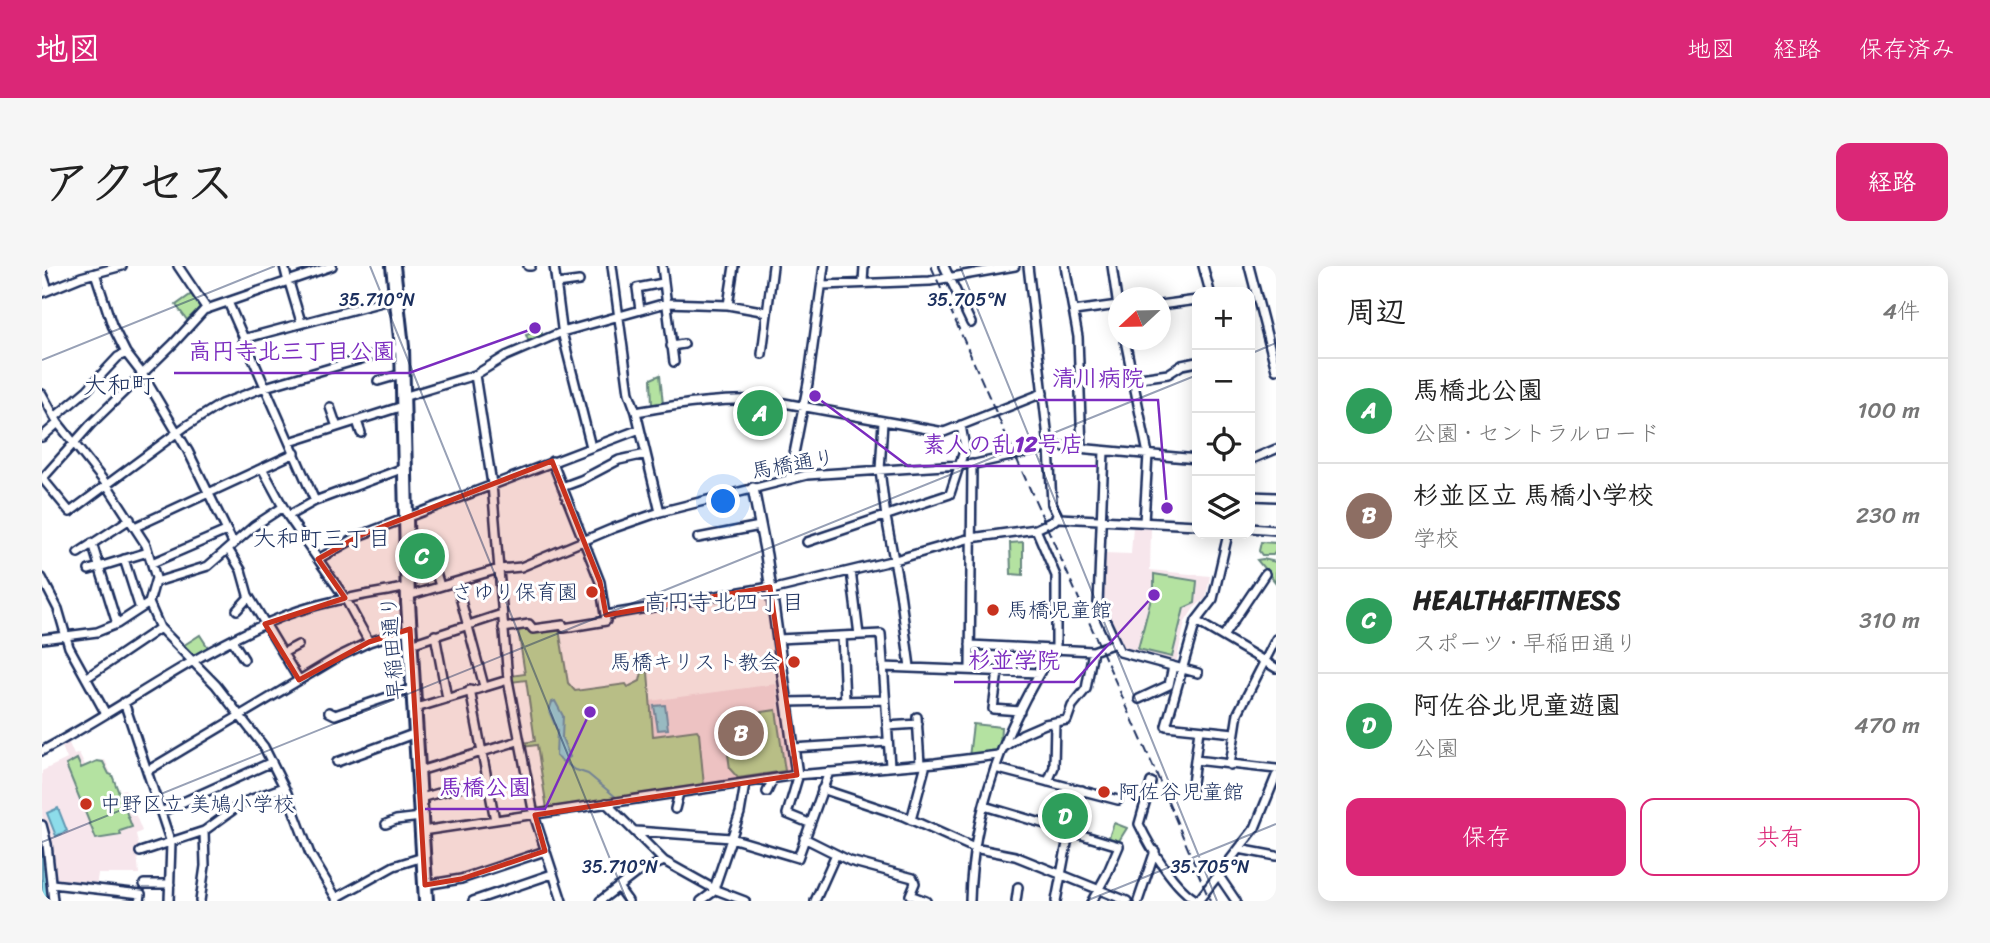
<!DOCTYPE html>
<html lang="ja">
<meta charset="utf-8">
<style>
body{margin:0;font-family:Sriracha,"Klee One",sans-serif;background:#f6f6f6;color:#222}
.controls{position:absolute;right:21px;top:21px;display:grid;overflow:hidden;border-radius:14px;box-shadow:0 4px 18px #0003}
.controls button{width:63px;height:63px;display:grid;place-items:center;padding:0;border:0;border-bottom:2px solid #e0e0e0;background:#fff;color:#222;font:35px sans-serif}
.compass{position:absolute;left:1066px;top:21px;width:63px;height:63px;border-radius:50%;background:#fff;box-shadow:0 4px 18px #0003;rotate:248deg}
.you{position:absolute;left:682px;top:236px;width:24px;height:24px;margin:-18px;border:5px solid #fff;border-radius:50%;background:#1a73e8;box-shadow:0 0 0 10px #1a73e833}
.badge{display:grid;place-items:center;width:46px;height:46px;border-radius:50%;background:#db2777;color:#fff;font-size:23px;font-weight:700}
.pin{position:absolute;translate:-50% -50%;border:4px solid #fff;box-shadow:0 2px 7px #0006}
.list{margin:0;padding:0;list-style:none}
h2{display:flex;justify-content:space-between;align-items:center;height:91px;margin:0;padding:0 28px;font-size:30px}
h2 small{font-size:23px;font-weight:400;color:#767676}
.list li{display:grid;grid-template-columns:46px 1fr auto;gap:21px;align-items:center;box-sizing:border-box;height:105px;padding:0 28px;border-top:2px solid #e0e0e0}
.list b{display:block;font-size:26px;white-space:nowrap}
.list p{margin:0;font-size:23px;white-space:nowrap;color:#767676}
.list em{font-size:23px;font-style:normal;color:#767676}
.actions{display:flex;gap:14px;padding:21px 28px}
.actions a{flex:1;padding:16px 0;border:2px solid #db2777;border-radius:14px;text-align:center;font-size:24px;color:#db2777}
.actions .main{background:#db2777;color:#fff}
.icon{flex:none;width:38px;height:38px;fill:none;stroke:currentColor;stroke-width:2;stroke-linecap:round;stroke-linejoin:round}
.map{position:relative;flex:none;width:1234px;height:635px;overflow:hidden;border-radius:14px}
header{display:flex;align-items:center;gap:42px;box-sizing:border-box;height:98px;padding:0 35px;background:#db2777;color:#fff}
header strong{font-size:33px}
nav{display:flex;gap:38px;margin-inline-start:auto;font-size:24px}
.intro{display:flex;align-items:center;justify-content:space-between;box-sizing:border-box;height:168px;padding:0 42px}
h1{margin:0;font-size:49px}
.button{padding:18px 32px;border-radius:14px;background:#db2777;color:#fff;font-size:24px;font-weight:700}
main{display:flex;gap:42px;padding:0 42px}
aside{flex:1;background:#fff;border-radius:14px;box-shadow:0 4px 18px #0003}
.map>svg:first-child{display:block}
.built{fill:#f7e6ec}
.green{fill:#b4e2a1;stroke:#688880;stroke-width:2}
.water{fill:#8ddcea;stroke:#5f97b2;stroke-width:2}
.lines{fill:none;stroke-linecap:round;stroke-linejoin:round}
.stream{stroke:#5f97b2;stroke-width:2}
.minor-casing{stroke:#1b2f5e;stroke-width:12}
.tertiary-casing{stroke:#1b2f5e;stroke-width:14}
.primary-casing{stroke:#1b2f5e;stroke-width:18}
.minor{stroke:#fff;stroke-width:7}
.tertiary{stroke:#fff;stroke-width:9}
.primary{stroke:#fff;stroke-width:12}
.rail{stroke:#1b2f5e;stroke-width:2;stroke-dasharray:10 5;stroke-linecap:butt}
.marked{fill:#c8321e;fill-opacity:0.2;stroke:#c8321e;stroke-width:5;stroke-linejoin:round}
.ticks{fill:none;stroke:#1b2f5e;stroke-width:2;stroke-opacity:0.45}
.poi-dot{fill:#c8321e;stroke:#fff;stroke-width:2.5}
.labels{text-anchor:middle;dominant-baseline:central;stroke-width:6;stroke-linejoin:round;paint-order:stroke}
.street-label{font-size:21px;fill:#1b2f5e;stroke:#fff}
.poi-label{font-size:21px;fill:#1b2f5e;stroke:#fff;text-anchor:start}
.neighbourhood-label{font-size:23px;fill:#1b2f5e;stroke:#fff}
.quarter-label{font-size:24px;fill:#1b2f5e;stroke:#fff}
.ticks-label{font-size:18px;text-anchor:middle;fill:#1b2f5e;stroke:#fff;stroke-width:6;stroke-linejoin:round;paint-order:stroke}
.leader{fill:none;stroke:#7b2cbf;stroke-width:2.5}
.callout-dot{fill:#7b2cbf;stroke:#fff;stroke-width:2.5}
.callout-label{font-size:23px;text-anchor:middle;font-weight:bold;fill:#7b2cbf;stroke:#fff;stroke-width:6;stroke-linejoin:round;paint-order:stroke}
</style>
<header>
<strong>地図</strong>
<nav><a>地図</a><a>経路</a><a>保存済み</a></nav>
</header>
<div class="intro"><h1>アクセス</h1><a class="button">経路</a></div>
<main>
<div class="map">
<svg width="1234" height="635" viewBox="0 0 1234 635">
<rect width="100%" height="100%" fill="#fff"/>
<filter id="ink" filterUnits="userSpaceOnUse"><feTurbulence type="fractalNoise" baseFrequency=".0143" numOctaves="2"/><feDisplacementMap in="SourceGraphic" scale="14" xChannelSelector="R" yChannelSelector="G"/><feConvolveMatrix kernelMatrix="1 2 1 2 8 2 1 2 1" color-interpolation-filters="sRGB"/></filter>
<g filter="url(#ink)">
<path class="built" d="M1091 260 1109 261 1108 304 1168 310 1164 332 1152 342 1143 356 1134 398 1081 382 1060 336 1061 287 1089 288Z
M734 418 746 503 743 507 663 519 655 464 612 469 608 435Z
M26 475 32 489 37 487 43 499 63 494 77 525 83 523 100 565 94 568 97 582 95 587 97 608H56L54 620 13 617 8 577 0 550V505L25 493 19 478Z"/>
<path class="green" d="M151 27 160 40 145 54 134 39Z
M496 56 501 71 487 76 484 69 490 67 487 58Z
M618 109 621 138 610 139 609 113Z
M710 136H727L726 157H710Z
M981 276V309L969 308 968 277Z
M1219 276 1234 277V285L1231 289H1220L1217 285Z
M1221 293 1234 296V317L1215 294Z
M1112 308 1155 315 1153 337 1142 342 1130 391 1096 383 1112 321Z
M485 361 517 363 526 417 533 425 584 418 586 421 598 415 600 406H606L611 470 655 464 657 467 662 520 505 543 495 479 481 481 480 477 493 475 484 414 469 416 468 410 483 408 476 363Z
M158 369 167 383 152 392 139 381Z
M734 444 743 505 696 512 688 503 681 452Z
M931 458 959 461 958 480 953 488 927 491Z
M35 493 39 502 55 495 61 496 67 508 70 509 90 561 78 565 79 569 54 573 24 499Z
M1019 536 1033 541 1026 563 1012 559Z
M1072 557 1085 562 1075 578 1066 574Z"/>
<path class="water" d="M513 435 521 450 520 472 528 491 521 496 514 490 515 464 507 445 510 436Z
M623 439 626 463 616 464 612 440Z
M16 542 25 565 14 570 5 547Z
M0 564 9 635H0Z"/>
<g class="lines">
<path class="stream" d="M522 495 531 503 546 508 575 532"/>
<defs>
<path id="minor" d="M136 0 165 43
M242 0 246 16
M486 0H489
M512 0 521 70 549 181
M570 0 587 127 594 146 618 246
M620 0 632 96
M902 0 929 57
M986 0 1007 181 1010 238 1017 252 1155 259
M1023 0 1036 71 1040 183
M1070 0 1076 41
M1161 0 1168 26
M1207 0 1234 104
M0 6 6 24
M53 7 70 59 84 87 101 109 146 185 191 277
M247 16 259 56
M821 16 822 0
M515 18 537 15
M780 19 888 15 973 0
M0 27 39 11 80 0
M186 36 273 235
M686 39 692 0
M1118 39 1155 34
M598 44 595 22 621 17
M1032 45 1076 39
M201 73 355 32
M1083 74 1106 188 1102 256
M629 80 642 78
M720 88 731 0
M433 109 450 218 466 414 492 549 520 635
M1091 113 1126 108 1140 99 1155 96
M336 115 360 108
M0 128 16 157 65 219 104 279 114 312 107 337 118 362 174 419 222 481 245 527 268 588 296 635
M361 131 433 109 464 90 520 66 624 37 686 39 725 46
M288 141 295 161
M594 146C639 138 685 131 731 135L902 166 1001 127
M13 151 45 124 76 91 84 87
M315 155 319 167
M841 156 838 204 844 251 858 326 868 401
M0 171 16 157
M248 176 361 140
M1062 185 1056 338 1078 386 1156 407
M1208 194 1234 183
M220 202 246 250 303 332 327 376
M0 212 28 246 144 160 179 138 223 121 360 81
M0 213 49 158 131 78 162 44 290 0
M747 213 766 117 782 0
M520 221 539 214 577 194 604 188
M1208 230 1234 231
M246 250 273 235 362 202
M93 261 253 187
M1208 262 1234 264
M994 263 1013 254 1015 249
M1186 268 1171 333 1154 355 1124 460 1192 467
M656 272 718 260
M765 276 908 228 923 182 919 159
M50 277 75 358
M186 283 199 304 206 329 257 414
M36 287 88 253
M82 293 98 343
M276 293 319 269 598 163
M110 297 184 265
M391 297 398 320
M47 304 106 286
M809 305 817 369
M0 312 16 343 27 381 64 448
M114 316 166 300 212 260 241 241
M414 316 442 420
M729 324 853 294 929 272 994 263 1014 310V385
M366 330 457 303 479 301 572 262 618 246 765 209 933 198 1014 180 1155 193
M195 344 207 331
M564 349 728 321
M1154 355 1234 402
M461 362 487 358 491 363 521 359 522 362 564 355 558 316 510 195
M393 369 405 432
M1182 369 1223 308
M800 370 803 435
M0 373 55 366 75 358 107 337
M736 373 839 368 848 500
M190 374 202 393
M369 378 460 348
M928 379 1051 385 1073 377
M241 387 256 379
M841 401 997 407
M928 403 930 198
M956 406 951 443 978 445
M44 412 118 362
M428 424 453 554
M1097 433 1127 419 1131 400
M82 436 129 577 127 635
M745 436 843 434
M374 442 466 414
M287 446 293 449 372 422
M875 451 878 498
M845 460 876 458
M751 482 846 476
M961 482 980 468 1003 458 1025 454 1030 440 1044 423 1051 385
M0 485C83 441 158 382 247 348 285 334 326 329 366 321
M1153 494 1234 503
M295 496 374 467
M1188 499 1196 447 1234 373
M953 502 1076 534
M105 505 296 391 327 376 368 363
M377 505 476 475
M757 508 745 548 767 557
M1006 516 1012 501 1013 456
M1109 516 1097 558C1108 581 1133 624 1156 635
M780 523 861 550 932 582 973 590 1085 635
M1149 525 1157 464
M725 526 731 513
M379 532 417 521
M564 537 622 595 674 624 703 635
M942 540 1077 580 1065 608 1050 635
M633 543 637 527
M119 546 230 496
M869 554 884 498
M344 558 354 554 379 551
M0 559 5 578 11 635
M380 565 755 509 893 497 956 489
M594 565 689 572 756 592 787 506
M762 572 808 595 871 612 873 617 868 629 884 635
M1197 583 1234 590
M98 586 162 565 202 536 242 521
M1177 610 1194 635
M10 618 99 628 98 635
M102 618H128
M383 619 419 613 503 585
M576 621 586 635
M672 623 698 547 703 518
M294 632 352 600 381 591
M158 635 163 600 162 565
M431 635 510 608
M558 635 593 608 622 595
M659 635 674 624
M773 635 794 588
M928 635C930 546 963 460 1011 385
M974 635 976 621
M1014 635 1027 567 1040 524
M1096 635 1113 585
M1156 635 1213 562 1234 510"/>
<path id="tertiary" d="M711 222 724 289 755 509"/>
<path id="primary" d="M351 0 360 81 366 336 384 635"/>
</defs>
<use href="#minor" class="minor-casing"/>
<use href="#tertiary" class="tertiary-casing"/>
<use href="#primary" class="primary-casing"/>
<use href="#minor" class="minor"/>
<use href="#tertiary" class="tertiary"/>
<use href="#primary" class="primary"/>
<path class="rail" d="M889 0 1115 509 1168 635"/>
</g>
</g>
<path class="marked" d="M510 195 558 316 564 349 728 321 755 509 493 549 503 585 419 613 383 619 368 363 327 376 257 414 223 358 303 332 276 293 319 269Z"/>
<path class="ticks" d="M328 0 585 635M918 0 1175 635M1208 88 1234 77M0 94 233 0M0 576 1155 109M1044 635 1234 558"/>
<g class="poi-dot">
<circle cx="550" cy="326" r="7"/>
<circle cx="951" cy="344" r="7"/>
<circle cx="752" cy="396" r="7"/>
<circle cx="1062" cy="526" r="7"/>
<circle cx="44" cy="538" r="7"/>
</g>
<g class="labels">
<g class="street-label">
<text transform="translate(751 198) rotate(-10)">馬橋通り</text>
<text transform="translate(350 382) rotate(-94)">早稲田通り</text>
</g>
<g class="poi-label">
<text x="536" y="326" text-anchor="end">さゆり保育園</text>
<text x="965" y="344">馬橋児童館</text>
<text x="738" y="396" text-anchor="end">馬橋キリスト教会</text>
<text x="1076" y="526">阿佐谷児童館</text>
<text x="58" y="538">中野区立 美鳩小学校</text>
</g>
<g class="neighbourhood-label">
<text x="280" y="272">大和町三丁目</text>
<text x="682" y="336">高円寺北四丁目</text>
</g>
<g class="quarter-label">
<text x="77" y="119">大和町</text>
</g>
</g>
<g class="ticks-label">
<text x="335" y="40">35.710°N</text>
<text x="925" y="40">35.705°N</text>
<text x="578" y="607">35.710°N</text>
<text x="1168" y="607">35.705°N</text>
</g>
<path class="leader" d="M493 62L367 107H132M1125 242L1116 134H996M773 130L866 200H1055M1112 329L1032 416H912M548 446L503 543H383"/>
<g class="callout-dot">
<circle cx="493" cy="62" r="7"/>
<circle cx="1125" cy="242" r="7"/>
<circle cx="773" cy="130" r="7"/>
<circle cx="1112" cy="329" r="7"/>
<circle cx="548" cy="446" r="7"/>
</g>
<g class="callout-label">
<text x="250" y="93">高円寺北三丁目公園</text>
<text x="1056" y="120">清川病院</text>
<text x="961" y="186">素人の乱12号店</text>
<text x="972" y="402">杉並学院</text>
<text x="443" y="529">馬橋公園</text>
</g>
</svg>
<div class="controls">
<button>+</button>
<button>−</button>
<button><svg class="icon" aria-label="locate" viewBox="0 0 24 24"><circle cx="12" cy="12" r="6"/><path d="M12 2v4M12 18v4M2 12h4M18 12h4"/></svg></button>
<button><svg class="icon" aria-label="layers" viewBox="0 0 24 24"><path d="M12 4l9 5-9 5-9-5zM3 14l9 5 9-5"/></svg></button>
</div>
<svg class="compass" viewBox="-18 -18 36 36"><path d="M0-13l5 13h-10z" fill="#e53935"/><path d="M0 13l5-13h-10z" fill="#767676"/></svg>
<div class="you"></div>
<div class="pin badge" style="left:718px;top:147px;background:#2e9e5b">A</div>
<div class="pin badge" style="left:699px;top:467px;background:#8d6e63">B</div>
<div class="pin badge" style="left:380px;top:290px;background:#2e9e5b">C</div>
<div class="pin badge" style="left:1023px;top:550px;background:#2e9e5b">D</div>
</div>
<aside>
<h2>周辺<small>4件</small></h2>
<ul class="list">
<li><span class="badge" style="background:#2e9e5b">A</span><div><b>馬橋北公園</b><p>公園 · セントラルロード</p></div><em>100 m</em></li>
<li><span class="badge" style="background:#8d6e63">B</span><div><b>杉並区立 馬橋小学校</b><p>学校</p></div><em>230 m</em></li>
<li><span class="badge" style="background:#2e9e5b">C</span><div><b>HEALTH&amp;FITNESS</b><p>スポーツ · 早稲田通り</p></div><em>310 m</em></li>
<li><span class="badge" style="background:#2e9e5b">D</span><div><b>阿佐谷北児童遊園</b><p>公園</p></div><em>470 m</em></li>
</ul>
<div class="actions"><a class="main">保存</a><a>共有</a></div>
</aside>
</main>
